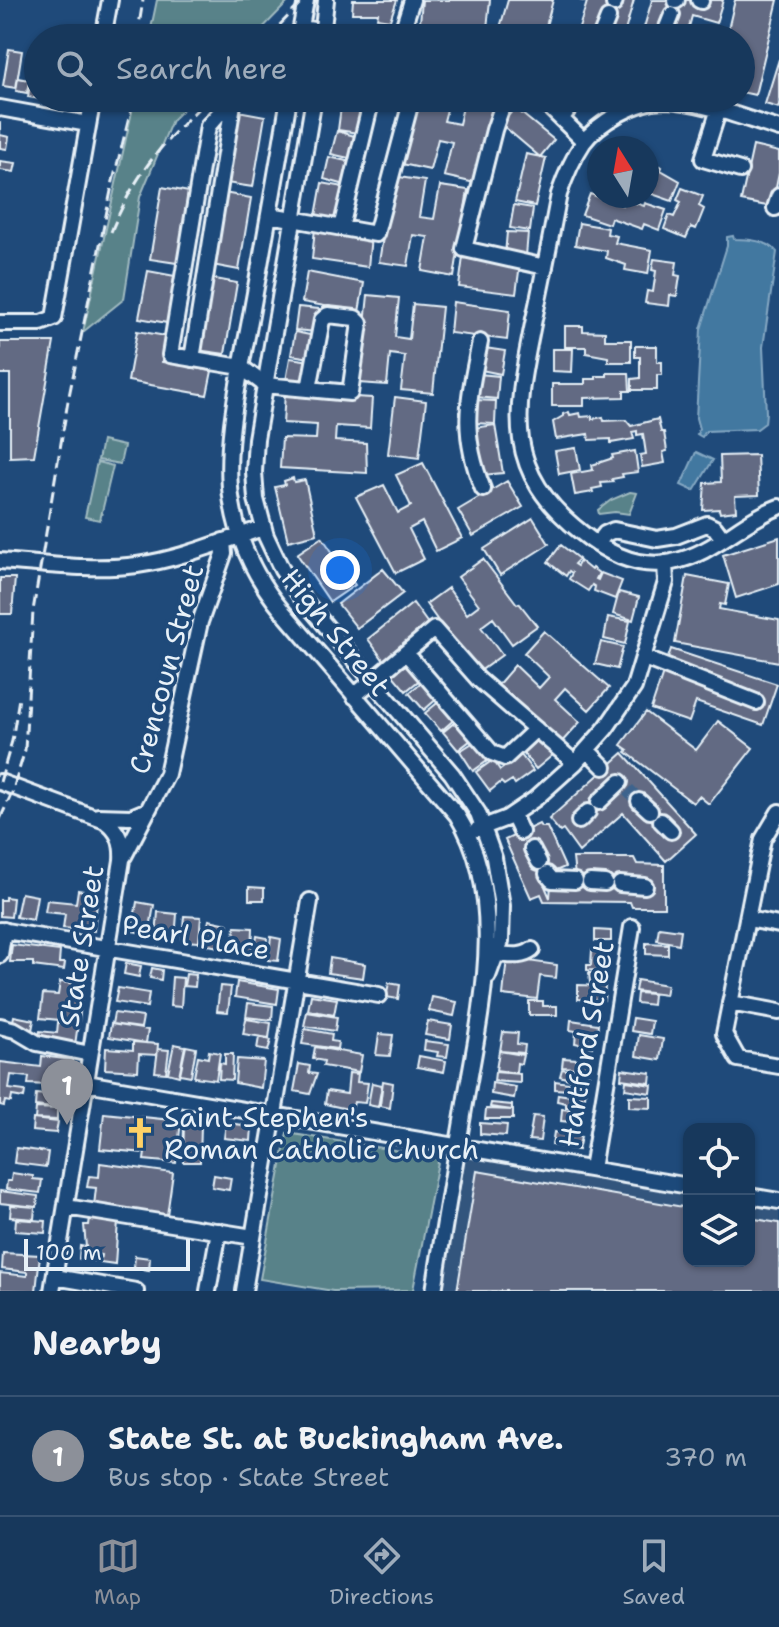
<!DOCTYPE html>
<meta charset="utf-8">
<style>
body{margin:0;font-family:"Shantell Sans",sans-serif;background:#244365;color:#f1f3f6}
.controls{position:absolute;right:24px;bottom:24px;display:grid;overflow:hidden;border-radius:16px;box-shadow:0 2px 6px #0004}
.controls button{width:72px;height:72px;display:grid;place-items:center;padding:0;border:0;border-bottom:2px solid #365272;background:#17385c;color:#f1f3f6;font:40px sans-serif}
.compass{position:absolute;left:587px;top:136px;width:72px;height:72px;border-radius:50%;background:#17385c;box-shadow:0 2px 6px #0004;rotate:349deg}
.scale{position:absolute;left:24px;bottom:20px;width:166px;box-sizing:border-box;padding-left:8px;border:4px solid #e8f1f8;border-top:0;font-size:22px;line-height:28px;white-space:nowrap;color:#e8f1f8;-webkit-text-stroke:6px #1f4a7a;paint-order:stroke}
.you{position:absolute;left:340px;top:570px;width:28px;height:28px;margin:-20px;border:6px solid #fff;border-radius:50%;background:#1a73e8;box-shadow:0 0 0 12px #1a73e833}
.badge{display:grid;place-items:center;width:52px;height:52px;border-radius:50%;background:#8c9099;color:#fff;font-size:26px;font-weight:700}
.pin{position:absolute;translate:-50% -66px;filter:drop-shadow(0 2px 4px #0008)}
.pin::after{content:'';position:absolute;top:42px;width:28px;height:24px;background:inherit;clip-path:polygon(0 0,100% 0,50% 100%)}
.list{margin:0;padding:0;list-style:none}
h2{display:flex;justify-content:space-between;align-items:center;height:104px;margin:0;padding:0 32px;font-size:34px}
h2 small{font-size:26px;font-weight:400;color:#9eacbb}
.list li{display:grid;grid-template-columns:52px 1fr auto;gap:24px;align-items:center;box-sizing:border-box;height:120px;padding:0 32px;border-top:2px solid #365272}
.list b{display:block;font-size:30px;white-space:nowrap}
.list p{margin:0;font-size:26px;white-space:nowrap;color:#9eacbb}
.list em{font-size:26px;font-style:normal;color:#9eacbb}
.icon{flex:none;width:44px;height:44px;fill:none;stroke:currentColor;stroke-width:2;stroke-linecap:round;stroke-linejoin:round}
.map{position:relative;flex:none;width:779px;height:1291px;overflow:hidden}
.search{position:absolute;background:#17385c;box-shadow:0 2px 6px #0004;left:24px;right:24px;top:24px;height:88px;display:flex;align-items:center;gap:20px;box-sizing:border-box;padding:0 28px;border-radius:44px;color:#9eacbb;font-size:30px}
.sheet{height:224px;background:#17385c}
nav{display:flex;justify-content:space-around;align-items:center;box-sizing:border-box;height:112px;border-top:2px solid #365272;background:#17385c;font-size:22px;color:#9eacbb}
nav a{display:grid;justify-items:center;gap:4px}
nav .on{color:#8c9099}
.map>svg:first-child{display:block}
.built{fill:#33547d}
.green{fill:#588289;stroke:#a0bac0;stroke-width:2}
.water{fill:#4378a0;stroke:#85a8c3;stroke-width:2}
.building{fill:#626b83;stroke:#e8f1f8;stroke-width:2}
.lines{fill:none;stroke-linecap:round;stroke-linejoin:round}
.minor-tunnel{stroke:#3d638d;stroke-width:14;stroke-dasharray:14 7;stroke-linecap:butt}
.minor-casing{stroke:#e8f1f8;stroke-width:20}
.minor{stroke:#1f4a7a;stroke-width:14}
.rail{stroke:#e8f1f8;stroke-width:3;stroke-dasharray:12 6;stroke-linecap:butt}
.labels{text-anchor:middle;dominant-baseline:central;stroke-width:7;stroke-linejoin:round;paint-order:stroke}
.street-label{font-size:28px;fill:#e8f1f8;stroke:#1f4a7a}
.poi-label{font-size:28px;fill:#e8f1f8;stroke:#1f4a7a;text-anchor:start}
</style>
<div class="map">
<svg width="779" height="1291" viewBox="0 0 779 1291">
<rect width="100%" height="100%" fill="#1f4a7a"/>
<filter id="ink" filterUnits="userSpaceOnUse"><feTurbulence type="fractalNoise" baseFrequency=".0125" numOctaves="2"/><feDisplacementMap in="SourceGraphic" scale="16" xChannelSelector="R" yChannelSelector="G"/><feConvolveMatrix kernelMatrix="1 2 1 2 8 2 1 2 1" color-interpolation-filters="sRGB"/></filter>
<g filter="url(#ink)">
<path class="built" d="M462 1147 689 1185V1261H749V1196L779 1202V1291H438Z"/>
<path class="green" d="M157 0H290L253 38H149Z
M135 98H194L172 120 140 197 124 299 83 332Z
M102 441 124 446 120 464 98 460Z
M97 462 113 466 100 520 85 517Z
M630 492 637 493 629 514 615 512 599 514 598 510 611 500Z
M287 1133 439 1157 413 1290 333 1291 260 1279Z"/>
<path class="water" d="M733 236 734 239C748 239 769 241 777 252L763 347 766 413 765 423 757 429 706 431 702 437 697 434 699 429 696 418 701 329 727 246V237Z
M696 452 713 460 694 491 681 485Z"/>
<path class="building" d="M353 0H397L390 20 377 18 378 13H352Z
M422 0H490L486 38 419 34Z
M508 0H553L546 26 564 31 562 38H497Z
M579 0H634L623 38H576L587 2Z
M652 0H723L716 23 692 16 686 38H641Z
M735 0H778L755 95 741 92V38H726Z
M9 49 22 51 16 88 3 86Z
M779 59V108L765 104Z
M32 72 38 73 40 99 28 97Z
M18 78 29 80 27 93 16 91Z
M345 98H366L364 108 344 103Z
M418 98H450L444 121 459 124 465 98H495L475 183 444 176 452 142 438 139 430 170 402 164Z
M341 107 361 110 358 133 338 130Z
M515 108 554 140 540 157 501 124Z
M238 111 265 116 253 187 226 183Z
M0 122V135L9 137 7 149 0 148Z
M337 131 358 137 353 159 331 154Z
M753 146 779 152V173L772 207 741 201Z
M526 154 546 158 535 206 515 202Z
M329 157 351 162 345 185 324 179Z
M647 157 653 159 652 163 662 167 661 170 680 181 672 201 649 193 651 188 647 187Z
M0 161 16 163 14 172 0 170Z
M393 176 425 181 419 217 434 219 440 186 468 190 454 277 422 271 428 237 413 235 408 266 379 262Z
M322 183 344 187 338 220 316 216Z
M162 187 189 192 177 263 150 259Z
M682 188 703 196 699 206 704 209 696 229 691 227 686 238 664 229 669 215 674 217 681 202 677 200Z
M224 193 251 198 239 270 212 265Z
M590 194 622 205 624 199 644 206 645 203 666 210 659 230 644 224 642 229 611 218 609 224 582 215Z
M514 205 533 208 530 231 510 228Z
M579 223 608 228 607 234 617 236 615 243 652 250 648 274 625 270 626 265 606 258 607 251 575 245Z
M315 228 371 236 368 267 312 259Z
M507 232 528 233 526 256 505 255Z
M463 257 520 264 516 294 459 287Z
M654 259 677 262 675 275 680 276 677 296 670 295 669 306 645 303 647 291 653 292 656 271 652 270Z
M148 271 175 276 167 323 139 318Z
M307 272 364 283 359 312 302 302Z
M210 278 237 283 225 354 197 350Z
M368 295 399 298 395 337 409 339 413 304 442 307 433 393 401 390 405 356 390 354 387 385 359 383Z
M453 302 510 310 507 340 450 333Z
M298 307 319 309 317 332 295 330Z
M565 326H583V331L605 332V340H631V362H608V357L586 353V347H565Z
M137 331 166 336 162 362 212 371 207 395 128 381Z
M295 332 315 336 311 358 291 355Z
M0 342H54L34 456 10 457V374H0Z
M635 346H657V362H662V375H657V390H632V379L640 378V357H635Z
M485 348 505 351 501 374 481 370Z
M552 349H573L572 372 552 371Z
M290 358 311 361 307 384 286 381Z
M607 373H629L630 391H624V397L584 398V406H552V384H585V379H596V376H607Z
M479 374 499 376 497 399 476 397Z
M285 393 372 398 370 428 336 426 335 441 366 443 367 473 280 468 282 438 316 439 317 425 283 423Z
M395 397 426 401 419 458 388 454Z
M474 400 496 401 495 424 473 423Z
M569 412 570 415 580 413 581 417 592 416V419L603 417 604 421 626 420 631 426 658 419 661 432H664L667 451 663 452 665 463 642 467 640 455 646 454 643 434 637 435V431L632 432 634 439 611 443V439L589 440 588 434 556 439 553 422 563 416V414Z
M495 425 503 473 482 475 473 428Z
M576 448 580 470 559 474 555 451Z
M635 451 638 472 622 474 623 477 612 479 613 482 601 483 602 487 592 489 593 492 575 495 571 474 593 470 592 465 613 458 612 455Z
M757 455 759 495 735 496 736 511 720 513 719 509 703 510 705 483 721 482 720 456Z
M423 463 462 538 436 551 422 522 409 529 424 559 396 573 356 497 384 485 398 513 411 506 396 475Z
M293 478 294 482 305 480 317 534 288 541 275 487 285 485 284 481Z
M507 481 523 507 473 536 458 510Z
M533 518 549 544 500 575 484 549Z
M322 537 355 585 330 602 297 554Z
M779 537V584L736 598 723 555Z
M561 545 579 559 574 564 577 566 580 561 591 570 592 568 599 573 596 579 598 580 601 573 622 581 615 599 594 591 595 587 592 585 588 591 569 579 572 573 569 571 566 576 548 562Z
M483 559 517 604 519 603 537 626 512 644 493 618 481 627 502 655 476 674 426 604 448 588 467 614 479 605 458 577Z
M383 569 403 593 357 628 338 604Z
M687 576 729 584 725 605 720 604 719 609 779 620V662L675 643Z
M0 578H15L12 614H0Z
M619 592 639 597 633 620 613 614Z
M413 603 431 628 385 662 368 639Z
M608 617 630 621 625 644 604 639Z
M544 631 609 688 589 710 565 688 555 699 580 722 559 745 496 687 515 665 539 688 549 677 524 653Z
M601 642 623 647 617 669 595 664Z
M671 649 777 684 763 725 696 702 689 722 651 709Z
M408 660 422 678 406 691 391 673Z
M424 680 439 697 424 710 409 693Z
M441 700 456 718 441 731 425 713Z
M646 712 696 750 718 721 753 748 709 804 699 796 693 803 626 752 628 750 621 745Z
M460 718 475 737 458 750 443 732Z
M540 738 554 754 536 769 522 752Z
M477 740 490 759 473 771 460 751Z
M623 753 696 834 666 861 623 813 579 852 563 830 560 832 549 819Z
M521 755 533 771 515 784 512 780 504 785 501 782 490 791 476 772 493 760 500 770Z
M539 824 541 827H547L565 867 541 877 550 898 551 884 575 876 573 858H634L637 864 664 865V907H632L630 902 544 901 541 894 531 898 505 840Z
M249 887 264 888V900H249Z
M78 890 98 893 94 931 63 928 65 914 45 912 47 900 76 903Z
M21 893 37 896 33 920 16 917Z
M5 897 13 898 11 917 0 916V900H5Z
M137 902 154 905 149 934 132 931Z
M158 912 177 914 175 939 156 937Z
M184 916 201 917 199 942 182 941Z
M209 920 228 924 223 948 204 944Z
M235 927 253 928 252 954 233 953Z
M659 927 681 930 679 944 657 940Z
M595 930 611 931V941H595Z
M257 936 267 938 265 954 254 952Z
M271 937 281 939 278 961 268 960Z
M646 943 668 944V955L646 954Z
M12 945 60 951 59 963H65L64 970 33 966V962H10Z
M592 950 609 951 608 971 587 970V965H591Z
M330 958 365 964 363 978 328 973Z
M507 958 557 965 556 978 540 976 537 999 503 995Z
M126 963 141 966 139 977 124 974Z
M152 968 162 970 161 980 150 978Z
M606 972V982L590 983 589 973Z
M186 974 196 975 195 987 184 986Z
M172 977 183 978 181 1007 170 1006Z
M637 980 667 985 665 995 635 991Z
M60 982 83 984 79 1022 40 1018 43 994 58 995Z
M237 982 279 989 277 1004 235 997Z
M389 983 400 985 398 999 386 997Z
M578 985 605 986 604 1000 578 999Z
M220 986 231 987 228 1012 217 1011Z
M118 988 149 993 147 1007 115 1002Z
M637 993 653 994 652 1005 636 1003Z
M311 995 337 999 334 1015 308 1010Z
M432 997 457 1002 454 1016 429 1011Z
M529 1001H543V1006H557V1015H529Z
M248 1003 273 1006 272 1020 246 1017Z
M307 1012 337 1017 335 1031 304 1026Z
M114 1013 143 1017 141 1028 112 1024Z
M14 1016 34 1020 32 1030 12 1026Z
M633 1018 652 1021 650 1034 631 1031Z
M246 1019 271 1023 269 1038 243 1034Z
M571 1020 598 1024 597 1035 570 1030Z
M428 1021 452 1025 450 1039 425 1035Z
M58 1022 78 1024 75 1045 38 1040 40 1031 57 1033Z
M111 1024 148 1030 146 1043 109 1037Z
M305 1029 332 1034 331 1041 338 1042 337 1049 302 1044Z
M503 1032 518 1033 517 1044 525 1045 524 1053 500 1051Z
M576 1033 594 1037 592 1047 575 1043Z
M379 1034 393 1035 390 1056 376 1055Z
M639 1035 663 1039 660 1060 636 1056Z
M259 1037 271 1040 268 1051 257 1049Z
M425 1041 449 1044 447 1057 437 1056 438 1052 424 1050Z
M133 1042 158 1044 157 1055 139 1054 138 1071 105 1069 106 1048 133 1050Z
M174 1044 185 1046 179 1076 168 1073Z
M186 1046 196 1048 191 1076 180 1074Z
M315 1047 362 1055 359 1072 323 1066 324 1061 313 1059Z
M158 1049 169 1050 166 1073 155 1072Z
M209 1051 220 1053 216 1080 194 1077 198 1056 208 1058Z
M499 1051 523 1055 521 1064 517 1063 516 1073 496 1070Z
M225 1054H233L232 1080 219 1079 220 1063 225 1064Z
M42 1056 72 1060 68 1086 28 1084 29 1077 11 1075 9 1089 25 1091 24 1098 12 1096 11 1102 5 1101 4 1106 0 1105V1062L41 1067Z
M419 1056 446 1061 444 1072 417 1067Z
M563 1058 591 1060 590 1069 562 1067Z
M237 1059 264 1061 261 1088 235 1083Z
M299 1064 310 1066 309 1073 317 1074 310 1094 294 1091Z
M562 1069 589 1075 586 1085 560 1076Z
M622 1069 651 1073 650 1083 621 1079Z
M495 1072 520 1074V1083L494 1081Z
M349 1073 358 1074 357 1082 368 1083 365 1103 354 1102 352 1110 325 1104 327 1091 347 1094Z
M383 1081 393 1083 390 1108 380 1106Z
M555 1081 569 1083V1090L555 1089Z
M626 1081 652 1085 651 1093 625 1089Z
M372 1083 382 1085 378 1107 368 1105Z
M492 1083 516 1087 514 1098 491 1094Z
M571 1084 586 1086 585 1097 570 1096Z
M36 1094 65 1097 64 1109 35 1106Z
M558 1094 583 1098 581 1109 566 1107V1103L557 1101Z
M629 1096 651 1097V1108L629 1107Z
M491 1103 512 1105V1110L490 1107Z
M36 1108 57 1109V1120L35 1119Z
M486 1109 513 1110V1119H485Z
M562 1109 583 1112 581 1123 561 1121Z
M104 1113 181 1121 176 1163 144 1160 145 1153 100 1149Z
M533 1116 543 1117 540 1141 529 1140Z
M33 1119 58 1122 56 1133 32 1131Z
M226 1123 252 1126 251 1141 224 1138Z
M480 1123 507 1125 506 1136 480 1134Z
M184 1124 201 1125 200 1162H183Z
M554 1132 581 1137 578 1150 552 1145Z
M16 1148 48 1152 46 1167 14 1163Z
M100 1163 173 1173 167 1215 94 1206 96 1188 87 1187 89 1176 99 1177Z
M477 1171 689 1208V1261H749V1218L779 1223V1291H457Z
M12 1173 33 1176V1179L42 1180 40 1193 6 1189 7 1181H11Z
M214 1175 231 1178 229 1190 212 1187Z
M0 1191 38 1196 37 1207 0 1203Z
M11 1205 35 1207 34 1219 10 1217Z
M90 1218 118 1221 115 1264 100 1262 101 1255 96 1254 95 1261 79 1259 80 1246 86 1247 84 1225H89Z
M16 1219 46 1221 45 1233 15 1231Z
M3 1253 40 1255 36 1291 0 1290V1273L27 1276V1272L2 1269Z
M135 1256 150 1258 149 1270 134 1268Z"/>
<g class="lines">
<path class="minor-tunnel" d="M628 790 639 801"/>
<defs>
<path id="minor" d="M699 0 701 1
M676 1 677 0
M614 4 615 0
M301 28 361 38
M666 30 672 15
M103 38 110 0
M299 38 306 0
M322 38 326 0
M400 38 412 0
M600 38 608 18
M233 98 208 126 170 355 241 367 265 385 350 393 360 323 355 318 328 315 322 320 309 389
M289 98C277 171 264 243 251 315 241 370 222 448 232 503 239 545 257 581 284 613L457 815C511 901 478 1022 463 1115 453 1174 443 1232 434 1291
M314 98 256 439 254 472 256 499 266 536 282 570 302 598 452 774 478 813 494 858 502 906 501 941 488 976
M505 98 494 130 464 249 545 267
M540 98 584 141
M0 108 88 124
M718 112 703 159 740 170
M562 118 576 98
M779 129C743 118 702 101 664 100 638 100 598 122 583 143 573 158 565 177 559 194 551 236 543 278 534 319 516 409 500 469 582 533 608 554 638 569 672 562 712 555 741 521 779 507
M775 208 779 196
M270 215 376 234 412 98
M341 228 372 98
M0 323H41L54 318 93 98
M480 342C468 401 460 432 483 489
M192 359 234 98
M597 544 605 534 614 530 657 539 676 536 707 524 715 528 723 539
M0 561C45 564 92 571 137 565 181 559 222 541 263 528
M406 653 492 753 505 758 536 729
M644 658 756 702
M354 696 434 629 478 679 575 763
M587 750 604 767
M0 782 105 821C119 831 123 843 122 860L52 1291
M639 801 650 811
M599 802 620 782
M779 812 763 839 724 1034 738 1059 779 1066
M513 815 521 832
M98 816 131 817 148 810
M579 821 588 812
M661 821 671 831
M478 829 507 818 535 799 575 763 606 728 634 687 666 582 665 563
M532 849 539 862
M124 856 167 774 200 622 224 554 223 541
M547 874 552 880 575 881
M590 882 605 883
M620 884 645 886
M748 919 779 925
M0 930 379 995
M498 954C509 955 522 958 532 950
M0 955 4 930
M730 1003 779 1012
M0 1026 15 1030 37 1043 90 1054
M86 1083 689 1186
M592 1169 632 927
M749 1196 779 1201
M66 1207 253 1237
M55 1277 136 1291
M208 1291 219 1231
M244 1291 310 901"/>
</defs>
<use href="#minor" class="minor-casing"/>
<use href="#minor" class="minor"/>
<path class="rail" d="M137 38 143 0
M267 38 304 0
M111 232C137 170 162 144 209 98
M0 782 12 741 19 698
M0 819 12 793 25 750 33 611 68 401 113 181 134 98"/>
</g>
</g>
<defs>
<symbol id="church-bare" viewBox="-9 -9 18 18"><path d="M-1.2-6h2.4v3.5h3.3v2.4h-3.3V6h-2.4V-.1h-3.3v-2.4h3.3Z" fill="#ffd166" stroke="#1f4a7a" stroke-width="2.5" paint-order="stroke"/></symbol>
</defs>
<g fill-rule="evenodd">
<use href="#church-bare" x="118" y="1111" width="44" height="44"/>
</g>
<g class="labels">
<g class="street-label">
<text transform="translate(336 632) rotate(51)">High Street</text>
<text transform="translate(166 669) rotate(-75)">Crencoun Street</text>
<text transform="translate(196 937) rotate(10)">Pearl Place</text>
<text transform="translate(81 946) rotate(-81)">State Street</text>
<text transform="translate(586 1044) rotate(-80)">Hartford Street</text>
</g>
<g class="poi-label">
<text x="164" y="1117">Saint Stephen's<tspan x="164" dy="32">Roman Catholic Church</tspan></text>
</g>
</g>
</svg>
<div class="controls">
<button><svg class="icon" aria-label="locate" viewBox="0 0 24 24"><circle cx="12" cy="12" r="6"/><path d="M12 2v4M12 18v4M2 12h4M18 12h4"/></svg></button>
<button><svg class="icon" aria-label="layers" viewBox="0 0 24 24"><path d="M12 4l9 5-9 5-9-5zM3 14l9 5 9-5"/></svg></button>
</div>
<svg class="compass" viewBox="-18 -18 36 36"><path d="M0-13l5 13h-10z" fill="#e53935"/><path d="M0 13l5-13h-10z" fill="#9eacbb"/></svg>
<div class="scale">100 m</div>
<div class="you"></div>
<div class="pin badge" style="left:67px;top:1125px">1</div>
<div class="search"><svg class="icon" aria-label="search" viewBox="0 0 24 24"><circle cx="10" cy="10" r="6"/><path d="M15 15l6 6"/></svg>Search here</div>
</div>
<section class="sheet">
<h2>Nearby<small></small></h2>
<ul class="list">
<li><span class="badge">1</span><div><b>State St. at Buckingham Ave.</b><p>Bus stop · State Street</p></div><em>370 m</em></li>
</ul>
</section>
<nav>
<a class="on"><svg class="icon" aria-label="map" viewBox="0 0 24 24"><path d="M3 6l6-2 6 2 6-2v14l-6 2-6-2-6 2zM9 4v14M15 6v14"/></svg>Map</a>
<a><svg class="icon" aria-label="directions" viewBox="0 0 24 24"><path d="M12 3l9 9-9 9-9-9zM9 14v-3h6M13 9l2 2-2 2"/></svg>Directions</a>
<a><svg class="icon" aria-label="saved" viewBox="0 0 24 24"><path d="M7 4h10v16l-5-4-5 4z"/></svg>Saved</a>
</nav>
